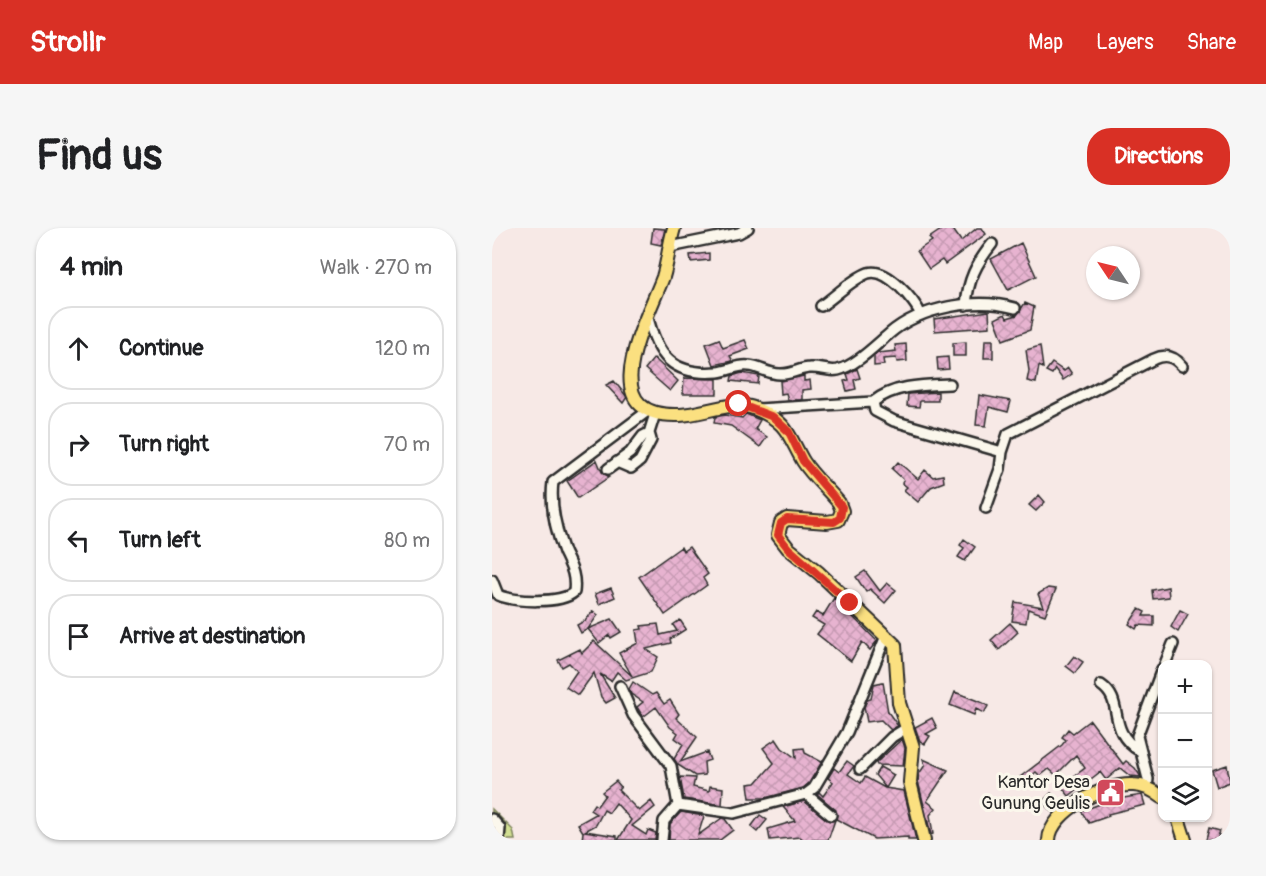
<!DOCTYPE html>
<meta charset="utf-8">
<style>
body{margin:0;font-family:Pangolin,sans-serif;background:#f6f6f6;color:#202124}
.controls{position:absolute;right:18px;bottom:18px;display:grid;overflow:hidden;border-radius:12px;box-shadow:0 2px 4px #0004}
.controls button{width:54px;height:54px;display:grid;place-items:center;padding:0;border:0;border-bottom:2px solid #e0e0e0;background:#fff;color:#202124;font:30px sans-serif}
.compass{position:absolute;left:594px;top:18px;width:54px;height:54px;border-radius:50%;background:#fff;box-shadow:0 2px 4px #0004;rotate:305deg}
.stop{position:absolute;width:18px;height:18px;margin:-14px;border:4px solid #d93025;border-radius:50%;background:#fff}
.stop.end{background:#d93025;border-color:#fff;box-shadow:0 2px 6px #0008}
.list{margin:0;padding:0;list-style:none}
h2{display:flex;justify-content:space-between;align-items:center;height:78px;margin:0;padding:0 24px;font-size:26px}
h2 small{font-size:20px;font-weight:400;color:#757577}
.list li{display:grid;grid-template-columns:39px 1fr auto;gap:18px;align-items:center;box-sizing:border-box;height:84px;margin:0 12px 12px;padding:0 12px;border:2px solid #e0e0e0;border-radius:24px}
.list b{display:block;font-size:22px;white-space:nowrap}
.list em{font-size:20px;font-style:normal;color:#757577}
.icon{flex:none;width:33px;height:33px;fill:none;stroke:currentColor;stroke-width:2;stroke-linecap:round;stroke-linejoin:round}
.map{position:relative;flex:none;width:738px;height:612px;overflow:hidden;border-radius:24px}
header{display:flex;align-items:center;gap:36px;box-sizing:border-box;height:84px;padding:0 30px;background:#d93025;color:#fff}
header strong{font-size:28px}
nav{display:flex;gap:33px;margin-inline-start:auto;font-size:21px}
.intro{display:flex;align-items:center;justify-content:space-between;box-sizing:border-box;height:144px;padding:0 36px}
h1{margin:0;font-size:42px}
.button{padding:15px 27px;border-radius:24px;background:#d93025;color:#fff;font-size:21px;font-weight:700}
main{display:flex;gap:36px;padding:0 36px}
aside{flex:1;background:#fff;border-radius:24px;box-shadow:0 2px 4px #0004}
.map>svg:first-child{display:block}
.grass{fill:url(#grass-tufts);stroke:#7e855e;stroke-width:1.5}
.building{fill:url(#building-cross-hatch);stroke:#2b2b2b;stroke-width:1.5}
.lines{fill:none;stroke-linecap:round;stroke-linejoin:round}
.minor-casing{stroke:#2b2b2b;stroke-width:14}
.major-casing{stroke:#2b2b2b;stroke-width:16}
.minor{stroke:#fbf7ec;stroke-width:9}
.major{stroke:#fbe080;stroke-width:12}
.route{stroke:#d93025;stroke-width:8}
.labels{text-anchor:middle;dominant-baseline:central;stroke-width:6;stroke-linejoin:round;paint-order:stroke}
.poi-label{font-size:18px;fill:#2b2b2b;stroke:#fbf7ec;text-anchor:end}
</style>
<header>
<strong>Strollr</strong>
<nav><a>Map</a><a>Layers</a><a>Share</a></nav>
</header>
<div class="intro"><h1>Find us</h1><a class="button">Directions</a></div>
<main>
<aside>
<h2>4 min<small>Walk · 270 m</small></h2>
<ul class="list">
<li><svg class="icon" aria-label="ahead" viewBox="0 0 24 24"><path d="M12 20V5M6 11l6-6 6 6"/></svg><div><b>Continue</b></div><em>120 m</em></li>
<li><svg class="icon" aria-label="right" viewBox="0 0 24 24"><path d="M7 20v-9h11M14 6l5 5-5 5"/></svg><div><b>Turn right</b></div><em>70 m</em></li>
<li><svg class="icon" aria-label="left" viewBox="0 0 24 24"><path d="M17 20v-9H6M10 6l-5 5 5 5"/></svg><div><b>Turn left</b></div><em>80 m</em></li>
<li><svg class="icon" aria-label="arrive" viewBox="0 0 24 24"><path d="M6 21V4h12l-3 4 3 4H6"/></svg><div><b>Arrive at destination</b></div></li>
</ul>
</aside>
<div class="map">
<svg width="738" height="612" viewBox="0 0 738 612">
<defs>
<pattern id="grass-tufts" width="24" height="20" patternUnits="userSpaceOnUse" patternTransform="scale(1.5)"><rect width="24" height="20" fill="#d2df92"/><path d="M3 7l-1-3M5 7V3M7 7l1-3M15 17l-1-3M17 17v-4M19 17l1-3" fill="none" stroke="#b4c07e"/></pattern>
<pattern id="building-cross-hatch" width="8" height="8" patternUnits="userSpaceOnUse" patternTransform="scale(1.5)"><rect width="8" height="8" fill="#e7b3d0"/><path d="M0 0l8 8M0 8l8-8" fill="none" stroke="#c69ab3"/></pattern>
</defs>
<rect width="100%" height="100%" fill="#f7e9e6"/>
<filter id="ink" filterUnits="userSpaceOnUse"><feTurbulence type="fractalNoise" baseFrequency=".0167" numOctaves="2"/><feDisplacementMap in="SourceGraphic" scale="12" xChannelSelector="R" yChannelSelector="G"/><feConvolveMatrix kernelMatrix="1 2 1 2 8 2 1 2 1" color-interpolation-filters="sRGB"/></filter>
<g filter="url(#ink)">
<path class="grass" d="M0 581 21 602 23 612H0Z"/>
<path class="building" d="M161 0 173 1 169 17 159 15Z
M452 0H460L469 13 485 0H490L494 6 453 36 450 32 437 41 425 23 440 13 437 10Z
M529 15 544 48 516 62 499 31Z
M217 25V32L199 34 198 27Z
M533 75 542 79 538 102 511 112 503 91 513 86 515 90 525 87Z
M497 83 498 99 443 103 442 91Z
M227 111 231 120 253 112 257 121 238 128 241 133 222 137 214 116Z
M493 112H501V130H492Z
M474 114V128H461V115Z
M414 116 415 133 405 134 404 130 391 131 392 137 382 138V128L386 125 404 123 403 117Z
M548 118 551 140 547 138 544 155 535 153 537 143 534 122Z
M456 129 457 141 446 142 445 130Z
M162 130 186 153 178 163 153 141Z
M560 135 572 143 576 140 580 146 571 152 563 141 560 146 554 143Z
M365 141 368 150 362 152 364 161 355 163 352 153 357 152 355 146Z
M250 145 267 148 266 156 239 153 240 148Z
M312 148V153L318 152 319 161 310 162V172H296L294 165 289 166 288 153Z
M192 150 225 151V166H191Z
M122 153 135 169 131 175 114 157Z
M446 164V173H428L427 179 415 178 416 166Z
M487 167 519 173 516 184 497 179 494 198 484 197Z
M254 186 268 192 263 201 275 209 268 219 239 198 222 195 223 189 233 187 250 190Z
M105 232 110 244 117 249 86 270 75 253Z
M406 234 426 251 433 242 441 249 451 247 452 254 439 259 426 274 412 262 415 259 410 255 412 252 400 241Z
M547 267 553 274 544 283 537 277Z
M472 311 483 319 473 333 466 329 472 320 468 317Z
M189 319 191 323 197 319 216 346 211 350 215 357 173 387 147 349Z
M373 343 388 363 395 355 404 362 393 375 378 361 374 364 364 349Z
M676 359 677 369 661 371 660 362Z
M119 360 123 369 107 376 103 366Z
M556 360 564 361 553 387 536 381 534 395 520 393 523 374 551 379 546 366Z
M342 370 385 413 378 422 370 414 359 433 325 406 332 397 320 390 324 384 331 388Z
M647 381 653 384 651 388H662V398L646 397 644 401 637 396Z
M688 382 696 386 686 404 679 399Z
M101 383 106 387 96 401 89 405 85 397 94 392Z
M120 391 129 404 119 410 117 407 107 415 96 401Z
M188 392 194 401 178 411 179 415 154 421 166 429 159 444 134 452 125 444 119 453 108 446 123 470 114 475 109 469 102 445 86 467 74 459 85 443 77 435 70 439 66 432 88 421 90 425 102 413 140 448 127 425 146 415 144 402 150 401 149 398 166 396 168 407 185 403 181 397Z
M518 395 526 404 507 422 499 412Z
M582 428 591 434 583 445 574 438Z
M141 454 160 467 164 465 172 476 178 472 187 486 184 490 205 509 188 534 215 524 218 532 212 534 213 547 203 548 186 537 182 531 191 516 183 510 186 505 178 499 164 479 151 489 145 479 151 474 139 466 137 461Z
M391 454 396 484 406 498 399 502 389 492 375 494 372 479 375 472 379 471 382 456Z
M463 464 491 475 496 478 492 485 484 481 482 487 458 477Z
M440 490 445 500 434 506 438 508 433 516 428 513 423 499Z
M598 492 631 536 634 533 643 540 649 549 638 548 628 540 614 552 608 544 577 568 569 558 593 540 584 527 564 547 557 541 548 548 544 544 531 555 527 550 570 517 574 512 570 509 576 501 581 505Z
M284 511 290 520 304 530 303 521 312 520 313 525 330 534 317 555 311 560 273 570H258L256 556 264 555 282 535 271 520Z
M410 511 413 520 411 538 385 537 384 535Z
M431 531 456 542 435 573 444 580 438 587 441 606 439 607 426 553 427 546 433 537Z
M355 533 362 538 356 546 369 555 373 549 393 560 412 563 424 612H416V609L382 611 344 591V582L325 566 327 564 331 568 341 554 336 550 342 540 347 544Z
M735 537 738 554 725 559 720 542Z
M388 539 402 547 394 560 383 547Z
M188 549 203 550 201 559 217 563 218 558 231 560 230 577 192 571Z
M124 553 129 559 126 562 147 583 159 573 163 579 140 598 154 607 156 602 164 605 163 612H126L139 592 124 575 117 585 112 582 104 597 93 603 125 608V612H90L91 604 86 596 104 586 98 582 102 576 105 578 113 567 110 564Z
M559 565 569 575 560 584 550 574Z
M650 567 653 577 616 586 617 588 597 595 589 583 619 572Z
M312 573 335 592H343L336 612H312L308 609 278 612 276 601 303 593 291 579Z
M189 584 212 588 206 607 230 590 233 591 241 602 228 612H177L178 596Z
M268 587 275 592 265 604 259 599Z
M717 600 728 603 725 612H714Z"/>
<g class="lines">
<defs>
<path id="minor" d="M178 19 247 5 256 0
M474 77C476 52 484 36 500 16
M329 78C344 68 360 51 376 45 395 39 423 73 429 87
M155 86C165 128 180 148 226 144 237 143 247 136 257 138 268 139 276 146 288 146 299 147 308 140 318 140 328 139 336 144 346 142 363 138 384 117 397 106 428 79 484 69 523 80
M381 174 383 183 402 193 510 224 508 241 494 280
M266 181 381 174C402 157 432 157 458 156
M510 224 516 206 662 131C673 126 682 128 690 138
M125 234 139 240 148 233 159 212 157 205
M116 241 138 225 151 208 157 205 163 186
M0 352 6 367C22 374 69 376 82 364 84 347 79 339 72 324 64 303 58 276 61 254L157 182
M673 436 681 416
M609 457C634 474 613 502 648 523
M128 458 141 487 179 538 186 577
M368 541 400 509 416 499
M655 560 656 551 645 508 670 441
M314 566 339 587
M0 591 8 600 7 612
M170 612 172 593 186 577 242 585 314 566 322 560 355 504 394 408"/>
<path id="major" d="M182 0C177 16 176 33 171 49 155 92 98 191 188 187 213 186 241 171 264 181 296 194 296 207 311 233 321 249 336 261 347 275L350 283 346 292 335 294 295 291 289 295 286 307 296 320 327 345 403 417 407 475 421 519 418 554 432 612
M686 590 693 612
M557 612C558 583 614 555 641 557 652 557 661 562 670 569"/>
</defs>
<use href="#minor" class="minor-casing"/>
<use href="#major" class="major-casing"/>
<use href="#minor" class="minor"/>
<use href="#major" class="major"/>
</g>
</g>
<g class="lines" filter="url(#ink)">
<path class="route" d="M247 176 281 189 297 204 311 233 350 279 348 290 342 294 295 291 289 295 286 307 296 320 358 375"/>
</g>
<defs>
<symbol id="civic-square" viewBox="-11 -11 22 22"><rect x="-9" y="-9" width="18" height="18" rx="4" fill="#d1495b" stroke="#fbf7ec"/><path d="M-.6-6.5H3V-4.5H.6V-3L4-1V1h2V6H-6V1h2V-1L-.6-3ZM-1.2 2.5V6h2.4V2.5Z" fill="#fff"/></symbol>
</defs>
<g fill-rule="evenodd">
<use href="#civic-square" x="602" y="548" width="33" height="33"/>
</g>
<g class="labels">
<g class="poi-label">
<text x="598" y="554">Kantor Desa<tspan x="598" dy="21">Gunung Geulis</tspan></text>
</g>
</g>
</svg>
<div class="controls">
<button>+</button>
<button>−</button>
<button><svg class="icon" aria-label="layers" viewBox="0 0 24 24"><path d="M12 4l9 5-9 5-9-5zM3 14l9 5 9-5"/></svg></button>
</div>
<svg class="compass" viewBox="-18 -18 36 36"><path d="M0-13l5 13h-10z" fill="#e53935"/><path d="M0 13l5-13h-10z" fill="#757577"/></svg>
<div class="stop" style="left:247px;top:176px"></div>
<div class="stop end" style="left:358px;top:375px"></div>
</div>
</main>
